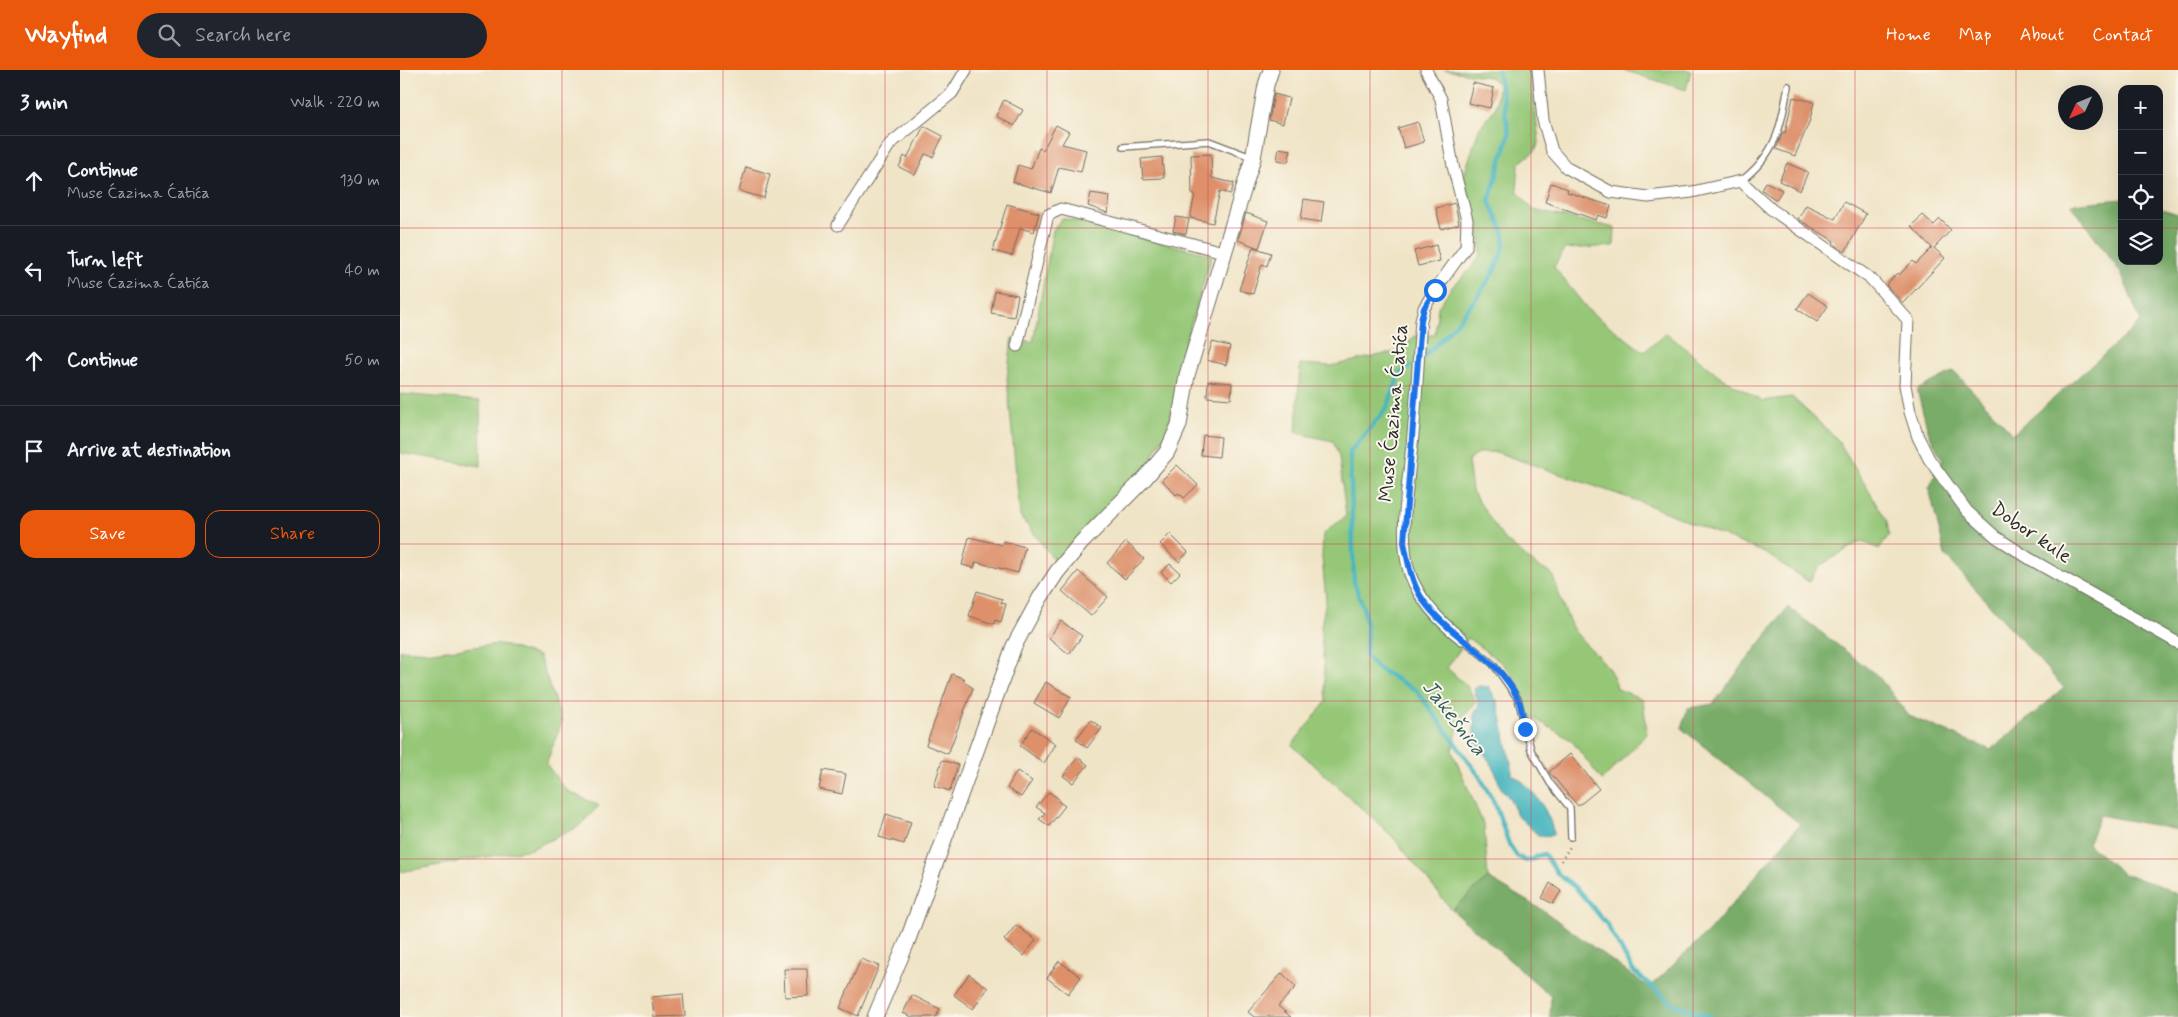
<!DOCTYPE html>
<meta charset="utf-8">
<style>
body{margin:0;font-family:Mynerve,sans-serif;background:#20242c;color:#f1f3f6}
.controls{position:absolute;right:15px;top:15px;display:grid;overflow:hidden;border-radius:10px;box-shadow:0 5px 20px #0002}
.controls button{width:45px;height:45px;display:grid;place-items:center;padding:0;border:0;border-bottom:1px solid #363941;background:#171b24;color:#f1f3f6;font:25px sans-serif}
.compass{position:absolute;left:1658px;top:15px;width:45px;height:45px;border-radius:50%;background:#171b24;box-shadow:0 5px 20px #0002;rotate:226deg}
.stop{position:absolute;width:15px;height:15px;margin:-11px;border:4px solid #1a73e8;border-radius:50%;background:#fff}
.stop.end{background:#1a73e8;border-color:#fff;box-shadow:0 1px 5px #0008}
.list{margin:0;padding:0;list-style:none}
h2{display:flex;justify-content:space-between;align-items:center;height:65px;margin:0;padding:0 20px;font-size:21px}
h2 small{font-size:16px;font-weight:400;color:#9ea1a6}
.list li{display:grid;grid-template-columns:32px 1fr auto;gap:15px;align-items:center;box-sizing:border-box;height:90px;padding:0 20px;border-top:1px solid #363941}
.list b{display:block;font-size:19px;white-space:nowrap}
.list p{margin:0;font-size:16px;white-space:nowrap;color:#9ea1a6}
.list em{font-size:16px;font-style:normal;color:#9ea1a6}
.actions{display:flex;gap:10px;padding:15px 20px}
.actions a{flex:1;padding:11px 0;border:1px solid #ea580c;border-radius:15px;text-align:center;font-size:18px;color:#ea580c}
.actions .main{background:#ea580c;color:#fff}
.icon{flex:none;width:28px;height:28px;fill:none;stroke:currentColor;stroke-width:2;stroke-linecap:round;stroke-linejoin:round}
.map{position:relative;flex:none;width:1778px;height:947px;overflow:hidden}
header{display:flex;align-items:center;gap:30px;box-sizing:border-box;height:70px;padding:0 25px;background:#ea580c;color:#fff}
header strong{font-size:24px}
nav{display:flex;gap:28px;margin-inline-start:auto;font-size:18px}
.search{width:350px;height:45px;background:#20242c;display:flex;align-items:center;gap:12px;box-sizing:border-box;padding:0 18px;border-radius:28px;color:#9ea1a6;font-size:19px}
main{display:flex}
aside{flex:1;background:#171b24}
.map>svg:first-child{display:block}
.green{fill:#95c777;stroke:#607951}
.forest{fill:#78ac68;stroke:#526c4a}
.water{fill:#46b5be;stroke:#387074}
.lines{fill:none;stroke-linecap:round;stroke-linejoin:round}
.stream{stroke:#46b5be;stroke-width:4.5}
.building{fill:#dd906a}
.service-casing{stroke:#706c61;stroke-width:8}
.minor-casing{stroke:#706c61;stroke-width:13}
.tertiary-casing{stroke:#706c61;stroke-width:17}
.path{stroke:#706c61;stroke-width:2.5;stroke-dasharray:1 4;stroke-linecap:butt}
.service{stroke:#fff;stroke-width:5.5}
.minor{stroke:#fff;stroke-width:11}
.tertiary{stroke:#fff;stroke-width:15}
.route{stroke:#1a73e8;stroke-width:6}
.grid{fill:none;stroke:#d1495b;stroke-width:1;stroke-opacity:0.55}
.labels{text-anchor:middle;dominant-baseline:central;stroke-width:4;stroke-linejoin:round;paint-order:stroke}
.street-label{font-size:20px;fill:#2b2b2b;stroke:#fbf7ec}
.water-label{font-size:21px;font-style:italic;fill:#345b5e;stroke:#fbf7ec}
</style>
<header>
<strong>Wayfind</strong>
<div class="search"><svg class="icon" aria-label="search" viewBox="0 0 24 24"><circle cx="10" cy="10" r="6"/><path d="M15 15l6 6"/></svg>Search here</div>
<nav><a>Home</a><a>Map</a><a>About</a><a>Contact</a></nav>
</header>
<main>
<aside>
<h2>3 min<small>Walk · 220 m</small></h2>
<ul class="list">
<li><svg class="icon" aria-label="ahead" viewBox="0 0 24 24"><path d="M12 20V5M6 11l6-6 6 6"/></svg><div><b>Continue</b><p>Muse Ćazima Ćatića</p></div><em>130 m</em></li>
<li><svg class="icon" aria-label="left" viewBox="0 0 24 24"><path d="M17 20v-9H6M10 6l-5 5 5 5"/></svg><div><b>Turn left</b><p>Muse Ćazima Ćatića</p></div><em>40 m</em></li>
<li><svg class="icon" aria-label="ahead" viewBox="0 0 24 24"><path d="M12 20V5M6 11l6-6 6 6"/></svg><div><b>Continue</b></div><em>50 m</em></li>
<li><svg class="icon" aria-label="arrive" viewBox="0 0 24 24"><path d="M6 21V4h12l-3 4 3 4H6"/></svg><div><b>Arrive at destination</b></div></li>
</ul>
<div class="actions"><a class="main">Save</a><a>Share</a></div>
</aside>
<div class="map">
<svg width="1778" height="947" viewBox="0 0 1778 947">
<rect width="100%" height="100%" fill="#fbf7ec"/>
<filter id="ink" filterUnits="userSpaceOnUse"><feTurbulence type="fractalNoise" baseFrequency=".02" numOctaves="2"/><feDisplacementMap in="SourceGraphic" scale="10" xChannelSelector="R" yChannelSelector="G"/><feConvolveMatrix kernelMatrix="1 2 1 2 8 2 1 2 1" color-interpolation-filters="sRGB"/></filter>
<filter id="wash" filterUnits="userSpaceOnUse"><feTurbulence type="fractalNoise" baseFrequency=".0096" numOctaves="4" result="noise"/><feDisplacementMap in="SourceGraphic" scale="20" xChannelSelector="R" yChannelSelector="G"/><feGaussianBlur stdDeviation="1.12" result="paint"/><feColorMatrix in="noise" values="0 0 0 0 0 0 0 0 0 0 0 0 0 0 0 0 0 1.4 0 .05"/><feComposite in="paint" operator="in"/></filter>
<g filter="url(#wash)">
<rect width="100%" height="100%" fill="#f0e4c6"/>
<path class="green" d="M1044 0H1130L1139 72 1135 81 1119 93 1117 121 1133 140 1215 158 1214 176 1164 179 1154 197 1188 240 1244 282 1266 263 1321 307 1362 331 1392 327 1438 370 1487 451 1489 465 1479 479 1461 471 1419 496 1409 512 1367 484 1246 434 1096 382 1079 383 1068 390 1072 421 1103 468 1137 496 1152 504C1157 517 1168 554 1176 563 1190 581 1213 594 1217 619L1243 629 1247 664 1202 710 1171 670 1129 645 1117 612 1102 593 1068 568 1047 598 1067 616 1076 632 1059 653 1052 681 1084 756 1088 808 1052 840 992 766 892 675 926 632 921 557 926 530 922 488 923 464 946 446 939 387 933 371 896 363 900 294 931 296 999 281 1015 266 1035 265 1038 237 1051 218 1070 200 1081 184 1080 170 1064 105 1079 59 1096 37 1098 14 1090 7Z
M1223 0H1291L1286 20Z
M662 148 812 185 786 270 768 360 745 400 656 492 620 446 607 309 612 268 633 272 653 160Z
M0 324 80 331 81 396 0 383Z
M99 574 139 586 162 652 146 694 166 720 199 736 178 757 131 779 0 802V580L31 582Z"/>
<path class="forest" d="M1722 129V191H1759V138L1778 144V760L1700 745 1688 774 1723 804 1761 816 1778 825V947H1150L1151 926 1052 840 1088 808 1144 841 1249 918 1310 860 1400 754 1281 658 1288 638 1313 634 1388 537 1478 606 1509 646 1591 680 1664 618 1545 485 1529 418 1543 390 1529 364 1517 320 1554 301 1613 364 1741 252 1721 203 1671 134Z"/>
<path class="water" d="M1079 616 1089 617 1098 633 1112 698V705C1129 712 1153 745 1153 765L1139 766 1117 745 1110 729 1101 718 1093 696 1074 670V645L1079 635 1074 619Z"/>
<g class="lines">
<path class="stream" d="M1023 287C1046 268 1109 197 1104 166 1102 155 1093 141 1089 131L1109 65 1098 0
M1010 296 1000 303 987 338 950 382 954 512 964 540 967 563 966 586 977 598 1017 621 1080 707 1095 734 1109 774 1117 786 1126 791 1132 790 1137 786 1144 784 1158 804 1177 819 1206 853 1234 902 1273 934 1311 947"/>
</g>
<g id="blocks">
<path class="building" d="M1073 13 1094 18 1090 38 1068 33Z
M874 24 889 28 883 54 869 50Z
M1393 27 1414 32 1410 50 1395 86 1376 79 1383 62 1385 63Z
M604 30 623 40 614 56 596 46Z
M1018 52 1024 72 1004 78 998 58Z
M656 55 669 62 662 74 686 80 681 102 659 97 651 123 613 112 618 95 631 99 639 78 643 80Z
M524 56 543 66 533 87 525 84 515 105 499 97 504 86 507 88Z
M879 78 891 80 888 92 877 90Z
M811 84 812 108 834 113 831 124 820 121 813 153 790 148 795 124H792L791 85Z
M762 87 764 108 743 109 741 89Z
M1387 93 1408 102 1400 121 1379 111Z
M346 97 370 104 364 128 339 121Z
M1366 112 1382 120 1376 130 1362 120Z
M1151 113 1168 119 1167 122 1211 136 1207 148 1198 145 1196 150 1145 132Z
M691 123 710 126 708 143 688 136Z
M904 129 924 132 921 152 901 149Z
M1444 132 1466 144 1445 182 1433 173 1434 171 1398 149 1406 135 1435 149Z
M1055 133 1059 154 1041 159 1036 138Z
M607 134 639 143 634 162 620 158 612 186 593 181Z
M846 143 868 151 859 178 838 170Z
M1523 145 1534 155 1540 149 1551 160 1534 178 1545 188 1503 233 1486 215 1497 203 1499 205 1513 191 1516 194 1532 178 1511 156Z
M776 147 789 149 786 164 773 161Z
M1036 175 1040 191 1018 196 1014 181Z
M853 177 871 183 867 196 862 194 853 224 839 220Z
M595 221 618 225 614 247 591 243Z
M1408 223 1428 236 1417 252 1397 239Z
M812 272 830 276 826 295 807 290Z
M808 311 832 313 831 329 807 327Z
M803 365 821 367 819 387 801 385Z
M777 395 798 415 784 428 779 423 776 425 762 410Z
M770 464 788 482 779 492 760 474Z
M569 467 602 475 603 471 625 477 618 503 576 492 574 498 562 495Z
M726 472 744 489 725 509 707 493Z
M770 494 780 503 771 512 761 502Z
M678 501 708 527 691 546 662 521Z
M577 521 602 529 601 533 606 534 601 552 595 550 594 554 569 546Z
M661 551 682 566 669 584 649 568Z
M552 604 565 609 563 611 573 618 548 684 526 675Z
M646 612 671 627 659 648 634 633Z
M691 650 702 658 687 678 676 669Z
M632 658 656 674 644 693 620 676Z
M1170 684 1199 719 1178 736 1149 702Z
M678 687 688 695 673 713 663 706Z
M542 690 558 695 550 721 534 716Z
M423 700 446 704 442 724 419 719Z
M617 701 632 711 621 727 607 718Z
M649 722 659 729 658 731 665 736 649 756 639 749 645 743 636 737Z
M486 744 511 752 504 774 479 767Z
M1150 813 1161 821 1153 834 1142 828Z
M616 855 636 870 624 886 604 870Z
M461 889 479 896 458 946 440 938Z
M659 891 681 907 668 924 647 908Z
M384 899H407L408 926 385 927Z
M882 903 896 917 878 936 891 947H854L848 942Z
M569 904 588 918 573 939 554 925Z
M283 924 285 946 254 947 252 927Z
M512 925 540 939 536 947H512L503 943Z"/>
</g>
</g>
<g filter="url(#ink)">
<use href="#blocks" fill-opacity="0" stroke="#706c61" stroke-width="1"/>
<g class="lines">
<defs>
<path id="service" d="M723 77 809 71 851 87
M1341 111C1376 84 1381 58 1388 16
M1062 569 1093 594 1118 629 1131 680 1150 713 1170 738 1171 767"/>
<path id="minor" d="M1026 0 1041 29 1053 96 1067 150 1066 177 1035 220 1024 238 1021 250C1018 288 1017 326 1013 364 1010 404 997 467 1010 504 1020 531 1040 552 1062 569
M1138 0 1143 50 1152 81 1167 98 1211 122 1248 127 1292 122 1341 111 1371 139 1471 209 1508 250 1505 315 1510 342 1518 367 1529 389 1567 441 1596 467 1630 489 1778 573
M438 155 490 74 552 23 566 0
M617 276 648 145 661 139 823 182"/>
<path id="tertiary" d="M475 947 507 872 614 576 640 528 657 502 681 473 745 408 767 382 779 355 787 305 853 88 866 15 871 0"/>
</defs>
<use href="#service" class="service-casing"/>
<use href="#minor" class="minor-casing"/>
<use href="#tertiary" class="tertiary-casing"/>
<path class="path" d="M1161 791 1171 775"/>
<use href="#service" class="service"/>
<use href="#minor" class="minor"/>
<use href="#tertiary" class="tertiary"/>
</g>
</g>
<g class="lines" filter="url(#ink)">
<path class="route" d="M1035 220 1024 238 1021 250 1004 472C1008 492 1011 512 1023 530 1049 568 1098 585 1118 629 1122 637 1122 649 1125 659"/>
</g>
<path class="grid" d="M162 0V947M323 0V947M485 0V947M647 0V947M808 0V947M970 0V947M1131 0V947M1293 0V947M1455 0V947M1616 0V947M0 158H1722M1759 158H1778M0 316H1778M0 474H1778M0 631H1778M0 789H1778"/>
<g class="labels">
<g class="street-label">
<text transform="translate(994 343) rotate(-85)">Muse Ćazima Ćatića</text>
<text transform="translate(1631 463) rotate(34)">Dobor kule</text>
</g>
<g class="water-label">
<text transform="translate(1054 648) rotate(52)">Jakešnica</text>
</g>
</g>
</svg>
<div class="controls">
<button>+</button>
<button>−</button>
<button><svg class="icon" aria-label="locate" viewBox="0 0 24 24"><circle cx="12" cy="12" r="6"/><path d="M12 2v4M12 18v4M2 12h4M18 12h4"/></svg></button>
<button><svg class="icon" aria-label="layers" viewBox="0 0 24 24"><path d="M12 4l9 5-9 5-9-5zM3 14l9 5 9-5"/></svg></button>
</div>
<svg class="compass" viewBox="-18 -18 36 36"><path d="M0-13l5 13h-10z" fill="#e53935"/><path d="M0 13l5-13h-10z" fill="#9ea1a6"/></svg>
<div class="stop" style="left:1035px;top:220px"></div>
<div class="stop end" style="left:1125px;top:659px"></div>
</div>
</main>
